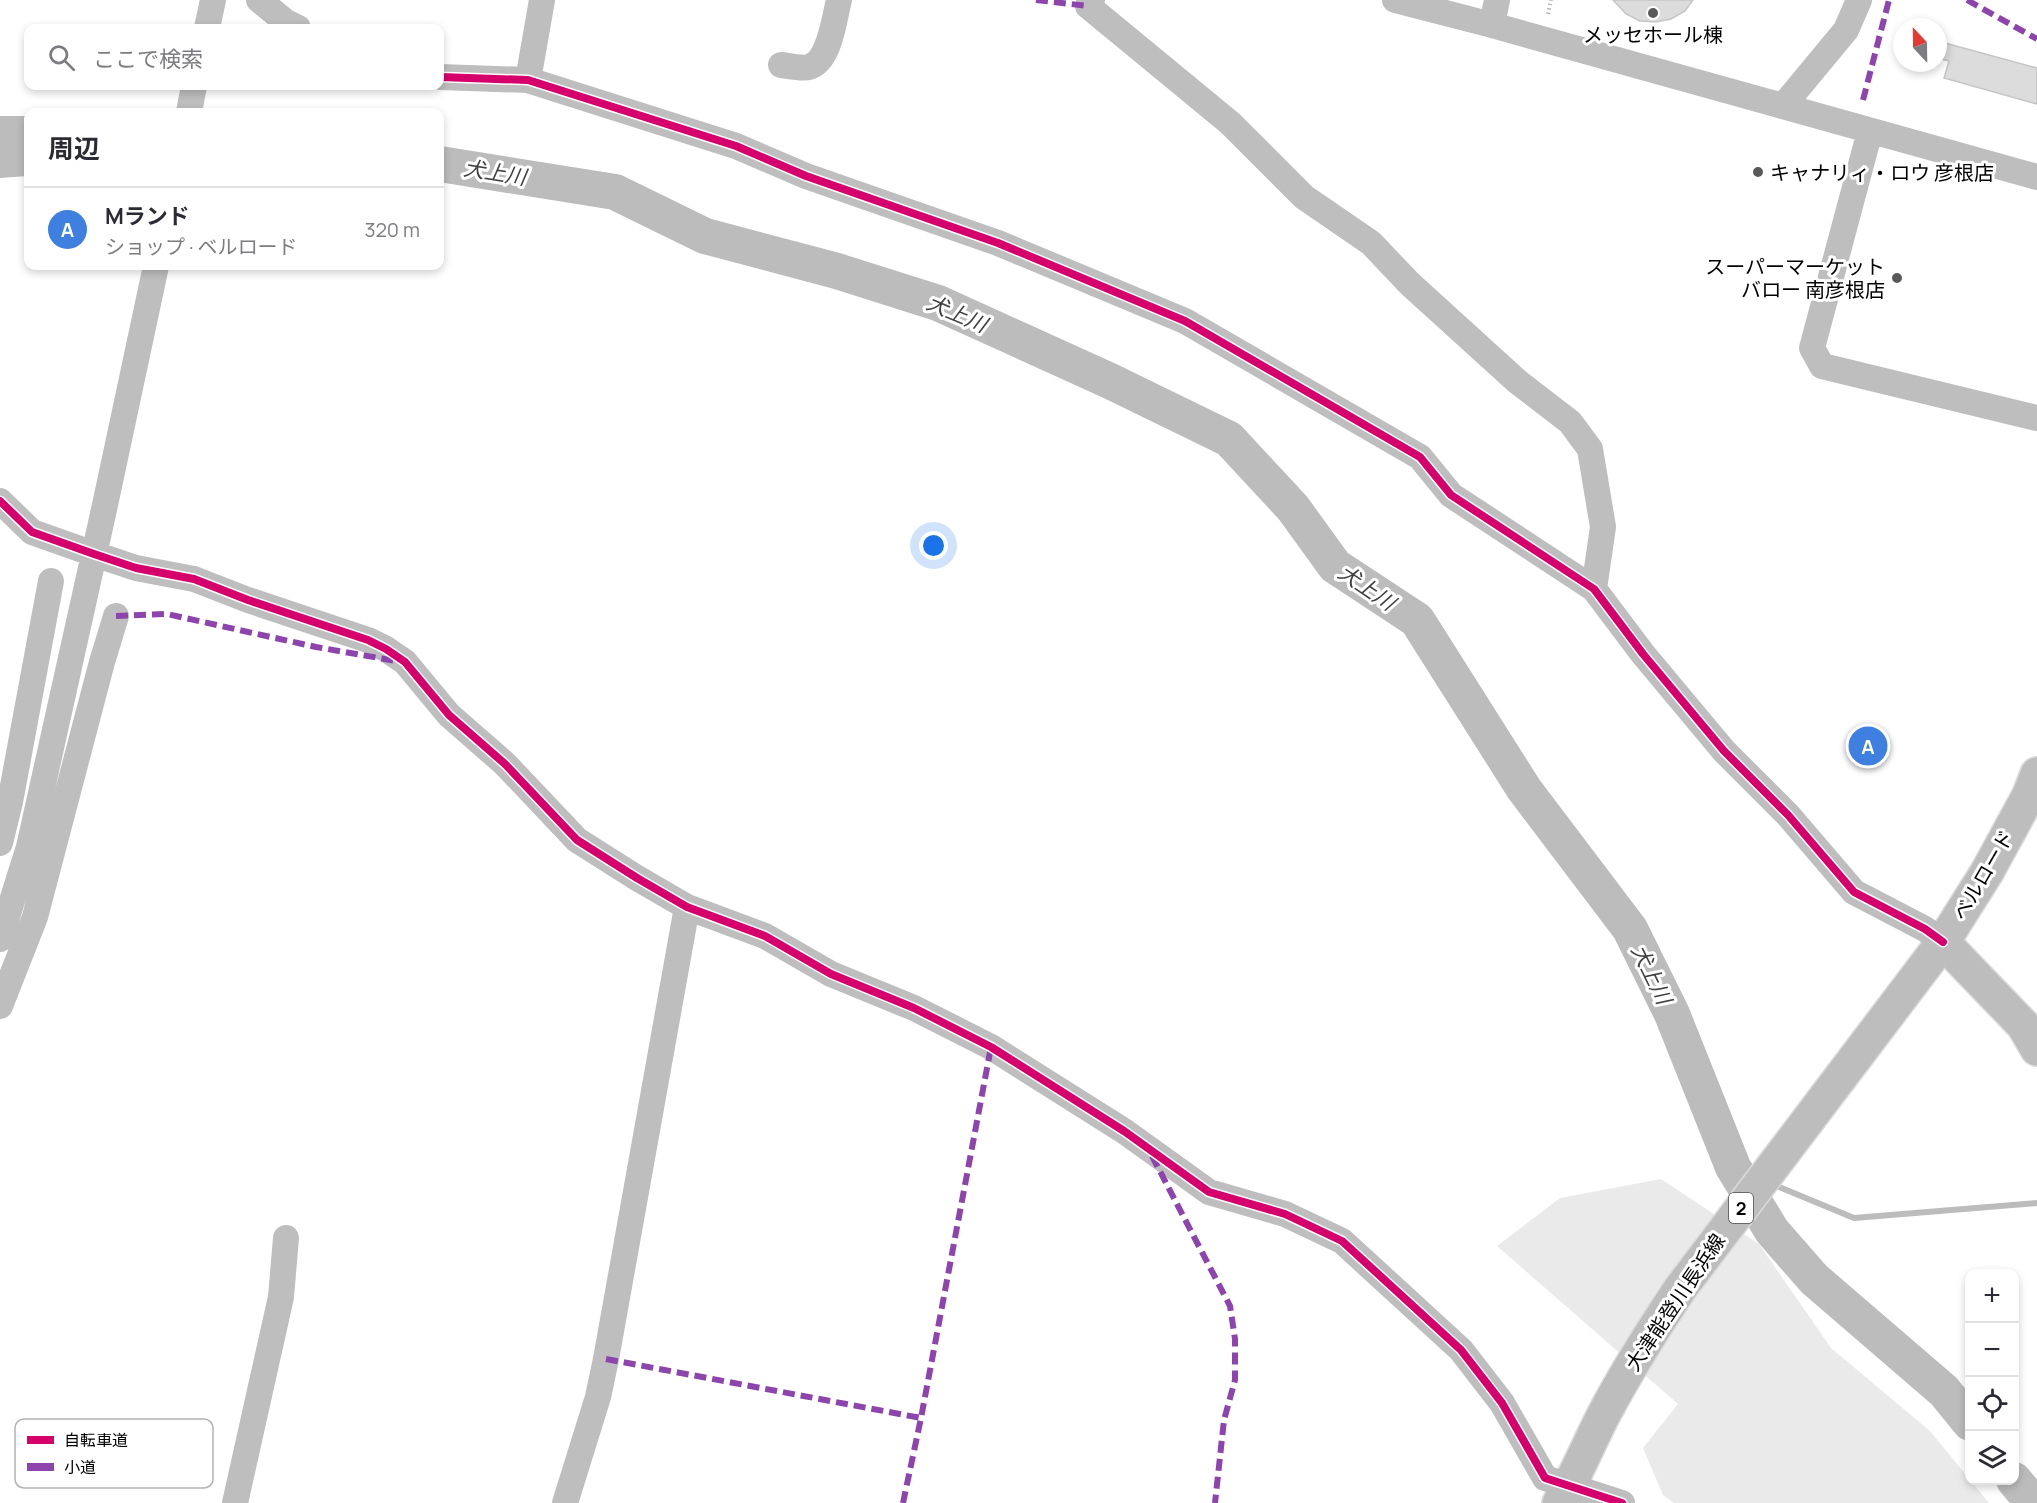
<!DOCTYPE html>
<html lang="ja">
<meta charset="utf-8">
<style>
body{margin:0;font-family:Manrope,"Noto Sans JP",sans-serif;background:#f7f7f7;color:#2b2b33}
.controls{position:absolute;right:18px;bottom:18px;display:grid;overflow:hidden;border-radius:12px;box-shadow:0 3px 9px #0003}
.controls button{width:54px;height:54px;display:grid;place-items:center;padding:0;border:0;border-bottom:2px solid #e1e1e2;background:#fff;color:#2b2b33;font:30px sans-serif}
.compass{position:absolute;left:1893px;top:18px;width:54px;height:54px;border-radius:50%;background:#fff;box-shadow:0 3px 9px #0003;rotate:338deg}
.you{position:absolute;left:934px;top:546px;width:21px;height:21px;margin:-15px;border:4px solid #fff;border-radius:50%;background:#1a73e8;box-shadow:0 0 0 9px #1a73e833}
.badge{display:grid;place-items:center;width:39px;height:39px;border-radius:50%;background:#595959;color:#fff;font-size:20px;font-weight:700}
.pin{position:absolute;translate:-50% -50%;border:3px solid #fff;box-shadow:0 2px 6px #0006}
.list{margin:0;padding:0;list-style:none}
h2{display:flex;justify-content:space-between;align-items:center;height:78px;margin:0;padding:0 24px;font-size:26px}
h2 small{font-size:20px;font-weight:400;color:#7c7c81}
.list li{display:grid;grid-template-columns:39px 1fr auto;gap:18px;align-items:center;box-sizing:border-box;height:84px;padding:0 24px;border-top:2px solid #e1e1e2}
.list b{display:block;font-size:22px;white-space:nowrap}
.list p{margin:0;font-size:20px;white-space:nowrap;color:#7c7c81}
.list em{font-size:20px;font-style:normal;color:#7c7c81}
.icon{flex:none;width:33px;height:33px;fill:none;stroke:currentColor;stroke-width:2;stroke-linecap:round;stroke-linejoin:round}
.map{position:relative;flex:none;width:2037px;height:1503px;overflow:hidden}
.search{position:absolute;background:#fff;box-shadow:0 3px 9px #0003;left:24px;top:24px;width:420px;height:66px;display:flex;align-items:center;gap:15px;box-sizing:border-box;padding:0 21px;border-radius:12px;color:#7c7c81;font-size:22px}
.panel{position:absolute;background:#fff;box-shadow:0 3px 9px #0003;left:24px;top:108px;width:420px;height:162px;border-radius:12px}
.map>svg:first-child{display:block}
.green{fill:#eaeaea}
.water{fill:#bcbcbc}
.lines{fill:none;stroke-linecap:round;stroke-linejoin:round}
.stream{stroke:#bcbcbc;stroke-width:6}
.river{stroke:#bcbcbc;stroke-width:36}
.building{fill:#dcdcdc;stroke:#c5c5c5;stroke-width:1.5}
.major-casing{stroke:#dbdbdb;stroke-width:36}
.path{stroke:#b8b8b8;stroke-width:4;stroke-dasharray:1.5 3;stroke-linecap:butt}
.minor{stroke:#bebebe;stroke-width:26}
.major{stroke:#bdbdbd;stroke-width:33}
.quiet{stroke:#8e44ad;stroke-width:6;stroke-dasharray:12 6;stroke-linecap:butt}
.cycleway-casing{stroke:#fff;stroke-width:11}
.cycleway{stroke:#d6006c;stroke-width:8}
.poi-dot{fill:#595959;stroke:#fff;stroke-width:2}
.labels{text-anchor:middle;dominant-baseline:central;stroke-width:6;stroke-linejoin:round;paint-order:stroke}
.shield{fill:#fff;stroke:#4c4c4c;stroke-width:1.5}
.shield-label{font-size:18px;font-weight:bold;fill:#000}
.poi-label{font-size:20px;fill:#000;stroke:#fff}
.street-label{font-size:20px;fill:#000;stroke:#fff}
.water-label{font-size:21px;font-style:italic;fill:#404040;stroke:#fff}
.key{fill:#fff;stroke:#b2b2b2;stroke-width:1.5}
.key-label{font-size:16px;fill:#000}
</style>
<div class="map">
<svg width="2037" height="1503" viewBox="0 0 2037 1503">
<rect width="100%" height="100%" fill="#fff"/>
<path class="green" d="M1661 1179 1759 1244 1831 1348 1930 1431 1989 1503H1674L1663 1495 1643 1448 1678 1404 1497 1246 1560 1198Z"/>
<path class="water" d="M0 116H28V176L0 178Z"/>
<g class="lines">
<path class="stream" d="M1733 1167 1755 1176
M1772 1184 1854 1218 2037 1203"/>
<path class="river" d="M440 164 615 192 705 236 837 271 938 303 1110 381 1229 439 1293 508 1335 566 1417 620 1524 789 1630 929 1672 1014 1733 1167 1772 1231 1814 1279 1944 1391 1970 1423
M2014 1480 2033 1503"/>
</g>
<path class="building" d="M1613 0H1693L1685 11 1671 19 1656 22 1640 21 1626 14Z
M1945 43 2037 68V104L1944 78 1949 61 1941 59Z"/>
<g class="lines">
<defs>
<path id="major" d="M1943 942 2023 1025 2037 1049
M1559 1503C1576 1476 1588 1445 1603 1416 1626 1372 1652 1331 1680 1289L1943 942 1987 872 2029 795 2037 774"/>
</defs>
<use href="#major" class="major-casing"/>
<path class="path" d="M1548 14 1551 0"/>
<path class="minor" d="M259 0 286 22 298 28
M1092 0 1088 6 1230 123 1304 197 1371 243 1410 284 1518 382 1570 422 1590 449 1603 527 1594 589
M1395 0 1492 25 2037 177
M1492 25 1497 0
M207 28 213 0
M781 65C789 66 802 69 809 67 830 61 834 19 839 0
M440 77 528 80 736 146 806 176 998 243 1185 321 1420 457 1451 495 1594 589 1643 654 1724 751 1788 815 1854 892 1925 929 1943 942
M528 80 542 0
M1783 106 1846 30 1859 0
M189 112 194 86
M1870 131 1812 348 1822 366 2037 418
M0 501 32 532 94 554 136 568 194 579 248 600 368 640 386 649 405 662 449 715 505 764 577 840 637 878 687 907 765 936 831 974 914 1008 991 1047 1124 1131 1209 1192 1285 1214 1342 1241 1461 1350 1502 1403 1545 1478 1622 1503
M0 843 10 802 51 581
M0 939 29 847 105 505 156 266
M0 1006 35 917 102 662 116 616
M235 1503 281 1297 286 1238
M565 1503 598 1397 606 1359 687 907"/>
<use href="#major" class="major"/>
<path class="quiet" d="M1036 0 1088 6
M1967 0 2037 39
M1863 100 1889 0
M116 616 167 614 316 647 396 661
M1152 1156 1230 1306 1235 1339V1380L1224 1420 1215 1503
M606 1359 921 1418
M903 1503 921 1418 991 1047"/>
<defs>
<path id="cycleway" d="M440 77 528 80 736 146 806 176 998 243 1185 321 1420 457 1451 495 1594 589 1643 654 1724 751 1788 815 1854 892 1925 929 1943 942
M0 501 32 532 94 554 136 568 194 579 248 600 368 640 386 649 405 662 449 715 505 764 577 840 637 878 687 907 765 936 831 974 914 1008 991 1047 1124 1131 1209 1192 1285 1214 1342 1241 1461 1350 1502 1403 1545 1478 1622 1503"/>
</defs>
<use href="#cycleway" class="cycleway-casing"/>
<use href="#cycleway" class="cycleway"/>
</g>
<g class="poi-dot">
<circle cx="1653" cy="13" r="6"/>
<circle cx="1758" cy="172" r="6"/>
<circle cx="1897" cy="278" r="6"/>
</g>
<g class="labels">
<rect class="shield" x="1729" y="1193" width="24" height="30" rx="4.5"/>
<g class="shield-label">
<text x="1741" y="1208">2</text>
</g>
<g class="poi-label">
<text x="1653" y="34">メッセホール棟</text>
<text x="1770" y="172" text-anchor="start">キャナリィ・ロウ 彦根店</text>
<text x="1885" y="266" text-anchor="end">スーパーマーケット<tspan x="1885" dy="23">バロー 南彦根店</tspan></text>
</g>
<g class="street-label">
<text transform="translate(1983 875) rotate(-60)">ベルロード</text>
<text transform="translate(1675 1302) rotate(-56)">大津能登川長浜線</text>
</g>
<g class="water-label">
<text transform="translate(495 172) rotate(9)">犬上川</text>
<text transform="translate(957 313) rotate(23)">犬上川</text>
<text transform="translate(1367 587) rotate(34)">犬上川</text>
<text transform="translate(1652 974) rotate(64)">犬上川</text>
</g>
</g>
<rect x="15" y="1419" width="198" height="69" rx="9" class="key"/>
<rect x="27" y="1436" width="27" height="8" fill="#d6006c"/>
<rect x="27" y="1463" width="27" height="8" fill="#8e44ad"/>
<g class="key-label">
<text x="64" y="1446">自転車道</text>
<text x="64" y="1473">小道</text>
</g>
</svg>
<div class="controls">
<button>+</button>
<button>−</button>
<button><svg class="icon" aria-label="locate" viewBox="0 0 24 24"><circle cx="12" cy="12" r="6"/><path d="M12 2v4M12 18v4M2 12h4M18 12h4"/></svg></button>
<button><svg class="icon" aria-label="layers" viewBox="0 0 24 24"><path d="M12 4l9 5-9 5-9-5zM3 14l9 5 9-5"/></svg></button>
</div>
<svg class="compass" viewBox="-18 -18 36 36"><path d="M0-13l5 13h-10z" fill="#e53935"/><path d="M0 13l5-13h-10z" fill="#7c7c81"/></svg>
<div class="you"></div>
<div class="pin badge" style="left:1868px;top:746px;background:#3f7fe0">A</div>
<div class="search"><svg class="icon" aria-label="search" viewBox="0 0 24 24"><circle cx="10" cy="10" r="6"/><path d="M15 15l6 6"/></svg>ここで検索</div>
<section class="panel">
<h2>周辺<small></small></h2>
<ul class="list">
<li><span class="badge" style="background:#3f7fe0">A</span><div><b>Mランド</b><p>ショップ · ベルロード</p></div><em>320 m</em></li>
</ul>
</section>
</div>
